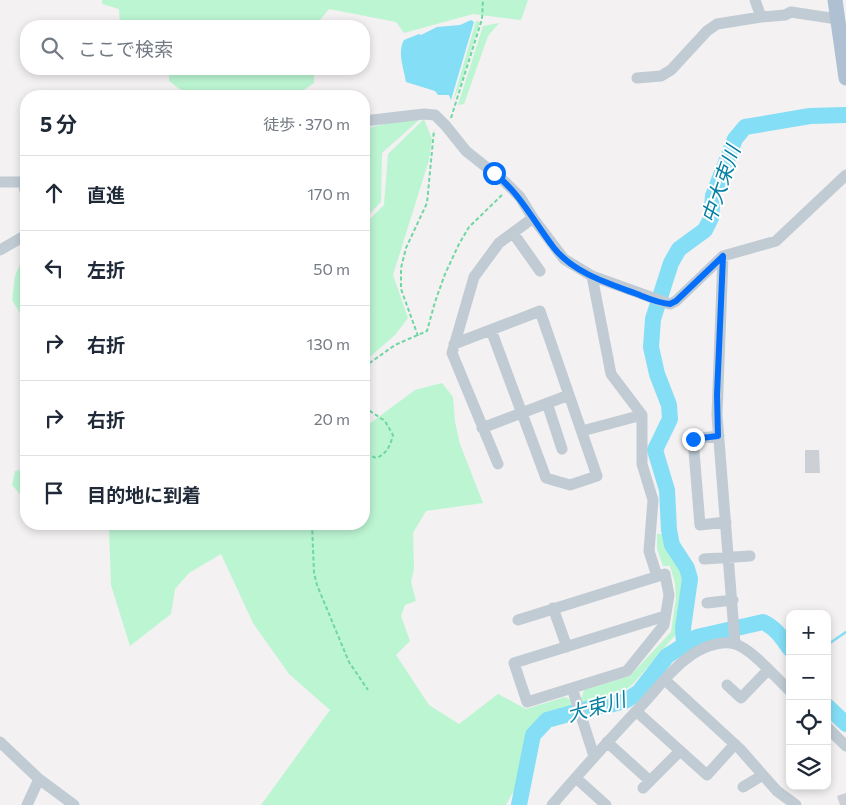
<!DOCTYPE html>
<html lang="ja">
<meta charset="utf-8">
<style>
body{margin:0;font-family:Commissioner,"Noto Sans JP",sans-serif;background:#f6f6f7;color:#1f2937}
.controls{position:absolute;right:15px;bottom:15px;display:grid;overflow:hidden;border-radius:10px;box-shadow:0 2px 8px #0003}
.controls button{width:45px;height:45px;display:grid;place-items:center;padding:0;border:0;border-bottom:1px solid #e0e1e3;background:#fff;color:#1f2937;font:25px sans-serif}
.stop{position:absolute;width:15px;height:15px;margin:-11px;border:4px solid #056ffa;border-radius:50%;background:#fff}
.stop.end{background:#056ffa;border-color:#fff;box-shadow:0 1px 5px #0008}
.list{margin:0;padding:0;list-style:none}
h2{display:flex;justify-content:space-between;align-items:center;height:65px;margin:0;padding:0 20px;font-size:21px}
h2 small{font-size:16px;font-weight:400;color:#747a83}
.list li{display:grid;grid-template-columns:32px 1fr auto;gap:15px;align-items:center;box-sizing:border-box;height:75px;padding:0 20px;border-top:1px solid #e0e1e3}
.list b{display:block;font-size:19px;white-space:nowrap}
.list em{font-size:16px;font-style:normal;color:#747a83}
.icon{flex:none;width:28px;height:28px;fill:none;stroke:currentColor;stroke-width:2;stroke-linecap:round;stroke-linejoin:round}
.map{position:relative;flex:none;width:846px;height:805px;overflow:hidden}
.search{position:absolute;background:#fff;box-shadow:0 2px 8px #0003;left:20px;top:20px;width:350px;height:55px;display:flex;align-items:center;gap:12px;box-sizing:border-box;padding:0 18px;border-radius:20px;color:#747a83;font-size:19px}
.panel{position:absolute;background:#fff;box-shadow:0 2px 8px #0003;left:20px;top:90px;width:350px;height:440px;border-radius:20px}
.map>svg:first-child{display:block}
.green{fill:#bcf5d2}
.water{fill:#84def6}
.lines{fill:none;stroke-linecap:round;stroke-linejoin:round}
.stream{stroke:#84def6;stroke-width:2.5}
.river{stroke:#84def6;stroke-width:16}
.building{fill:#ccd0d6}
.path{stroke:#6fd7a4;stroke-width:2;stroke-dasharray:4 2.5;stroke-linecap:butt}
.minor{stroke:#c0cbd4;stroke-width:11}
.major{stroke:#aec0d2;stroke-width:15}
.route{stroke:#056ffa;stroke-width:6}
.labels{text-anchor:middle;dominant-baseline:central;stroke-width:4;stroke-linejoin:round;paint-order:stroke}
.water-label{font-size:20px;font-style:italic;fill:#0380a1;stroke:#fff}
</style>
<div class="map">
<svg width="846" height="805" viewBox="0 0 846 805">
<rect width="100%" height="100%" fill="#f3f1f1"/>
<path class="green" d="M102 0H528L521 20 473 14 404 33 396 22 329 9 315 26H120L119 9 102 4Z
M476 21 480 22 462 81 453 101Z
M499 23 488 36 464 104 458 105 483 26Z
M169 69H314V83L295 96H189L169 81Z
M424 119 432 139 429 160 393 275 408 318 395 335 364 362V225L384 205 388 154Z
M419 120 382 153 381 202 364 220V129L393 122Z
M25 240H26V323L12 300 15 276 21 262V248Z
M442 383 453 397 455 422 460 444 483 503 426 511 413 533 414 569 411 582 416 601 405 605 401 616 410 641 396 655 429 705 459 724 498 694 526 709 565 697 571 700 582 697 584 690 630 676 671 632 676 598 675 583 670 566H663L657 549V534H662L666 546 682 573 684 586 678 632 632 685 622 692 547 715 531 730 521 785 512 794 506 805H261L330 710 289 674 253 623 221 554 189 573 175 589 171 614 130 646 111 585 109 527 65 526 61 524H364V420L369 424 415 390Z
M26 469V501L12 485 15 471Z"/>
<path class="water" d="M471 20 474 22 451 100 449 95H438L435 91 406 82C404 69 397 52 404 40L419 34 421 35 437 27 460 25Z"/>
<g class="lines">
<path class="stream" d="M827 645 846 632"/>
<path class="river" d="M684 645 683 628 690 579 687 568 672 545 669 530 667 490 655 450 670 419 669 405 657 374 651 347 653 319 671 263 679 249 705 230 711 218 713 196 735 139 745 127 810 116 846 115
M827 706 846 724
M519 805 533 735 547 720 594 707 609 705 625 701 639 692 667 656 697 637 763 622C776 628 782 638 790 649"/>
</g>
<path class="building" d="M805 450H819L820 473H805Z
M846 793V805H840L837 796Z"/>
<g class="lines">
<path class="path" d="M451 118 482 19 483 0
M418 336 401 289V268L406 248 427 203 434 130
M364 367 395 345 427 331 435 302 445 274 459 244 469 227 502 195
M364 407 385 421 393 435C390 446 387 454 376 458L364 453
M312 524 314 573 317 585 349 662 368 690"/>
<path class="minor" d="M755 0 761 17
M637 78 661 76 671 70 707 31 717 24 761 17 785 15 791 12 837 19
M364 121 424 114 435 115 446 126 466 151 505 182 520 197 533 218 564 259 592 276 670 304 676 301 723 256 776 241 846 175
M0 182H23L26 180
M23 182 26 195
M513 233 540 271
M0 250 26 235
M723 256 717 415 735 644
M592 276 611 374 642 415V464L653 500 649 551 657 576
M454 344 540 311 597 476 570 485 546 478 491 330
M547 403 562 449
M482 428 569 395
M582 431 642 415
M719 436 693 439 700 525 726 522
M498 464 452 353 474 277 499 243 533 218
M704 559 750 556
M707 603 733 600
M553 608 567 647
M518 620 665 574 669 595 664 625 627 671 527 702 514 663 665 616
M665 680 740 749 777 791 796 805
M727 685 741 698 768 670
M572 688 594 756
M636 711 707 775 735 744
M827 727 846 746
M0 742 39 779 74 805
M607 742 650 781
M576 778 606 805
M743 787 763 775
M643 788 680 751
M27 805 39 779
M552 805C581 771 611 738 641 706 656 690 669 672 686 659 698 649 720 639 735 644 752 649 776 678 790 691"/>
<path class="major" d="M835 0 846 78"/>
</g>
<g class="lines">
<path class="route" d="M494 173C520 193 534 222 554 248 574 273 607 283 637 294 647 298 658 303 670 304L676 301 723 256 717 395 718 436 693 439"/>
</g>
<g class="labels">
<g class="water-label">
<text transform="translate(720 184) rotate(-71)">中大束川</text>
<text transform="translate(596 706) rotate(-16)">大束川</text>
</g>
</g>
</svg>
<div class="controls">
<button>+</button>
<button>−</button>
<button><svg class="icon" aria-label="locate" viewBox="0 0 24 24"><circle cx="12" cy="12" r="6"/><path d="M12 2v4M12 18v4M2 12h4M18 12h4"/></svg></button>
<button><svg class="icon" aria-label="layers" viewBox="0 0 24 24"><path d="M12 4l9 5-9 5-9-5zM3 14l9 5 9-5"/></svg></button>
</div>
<div class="stop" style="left:494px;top:173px"></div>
<div class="stop end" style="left:693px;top:439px"></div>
<div class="search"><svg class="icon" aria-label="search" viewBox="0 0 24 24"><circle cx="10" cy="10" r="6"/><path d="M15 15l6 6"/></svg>ここで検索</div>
<section class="panel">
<h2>5 分<small>徒歩 · 370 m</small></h2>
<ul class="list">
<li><svg class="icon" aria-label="ahead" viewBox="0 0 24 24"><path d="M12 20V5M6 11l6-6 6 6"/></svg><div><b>直進</b></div><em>170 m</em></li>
<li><svg class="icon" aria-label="left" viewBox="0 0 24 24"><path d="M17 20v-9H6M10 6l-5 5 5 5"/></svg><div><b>左折</b></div><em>50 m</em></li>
<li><svg class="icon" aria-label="right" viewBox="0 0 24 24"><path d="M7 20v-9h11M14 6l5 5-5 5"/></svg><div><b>右折</b></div><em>130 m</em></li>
<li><svg class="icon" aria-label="right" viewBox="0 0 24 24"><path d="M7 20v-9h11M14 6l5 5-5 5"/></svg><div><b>右折</b></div><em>20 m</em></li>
<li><svg class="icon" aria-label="arrive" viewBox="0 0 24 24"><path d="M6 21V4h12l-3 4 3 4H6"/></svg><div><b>目的地に到着</b></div></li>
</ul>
</section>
</div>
